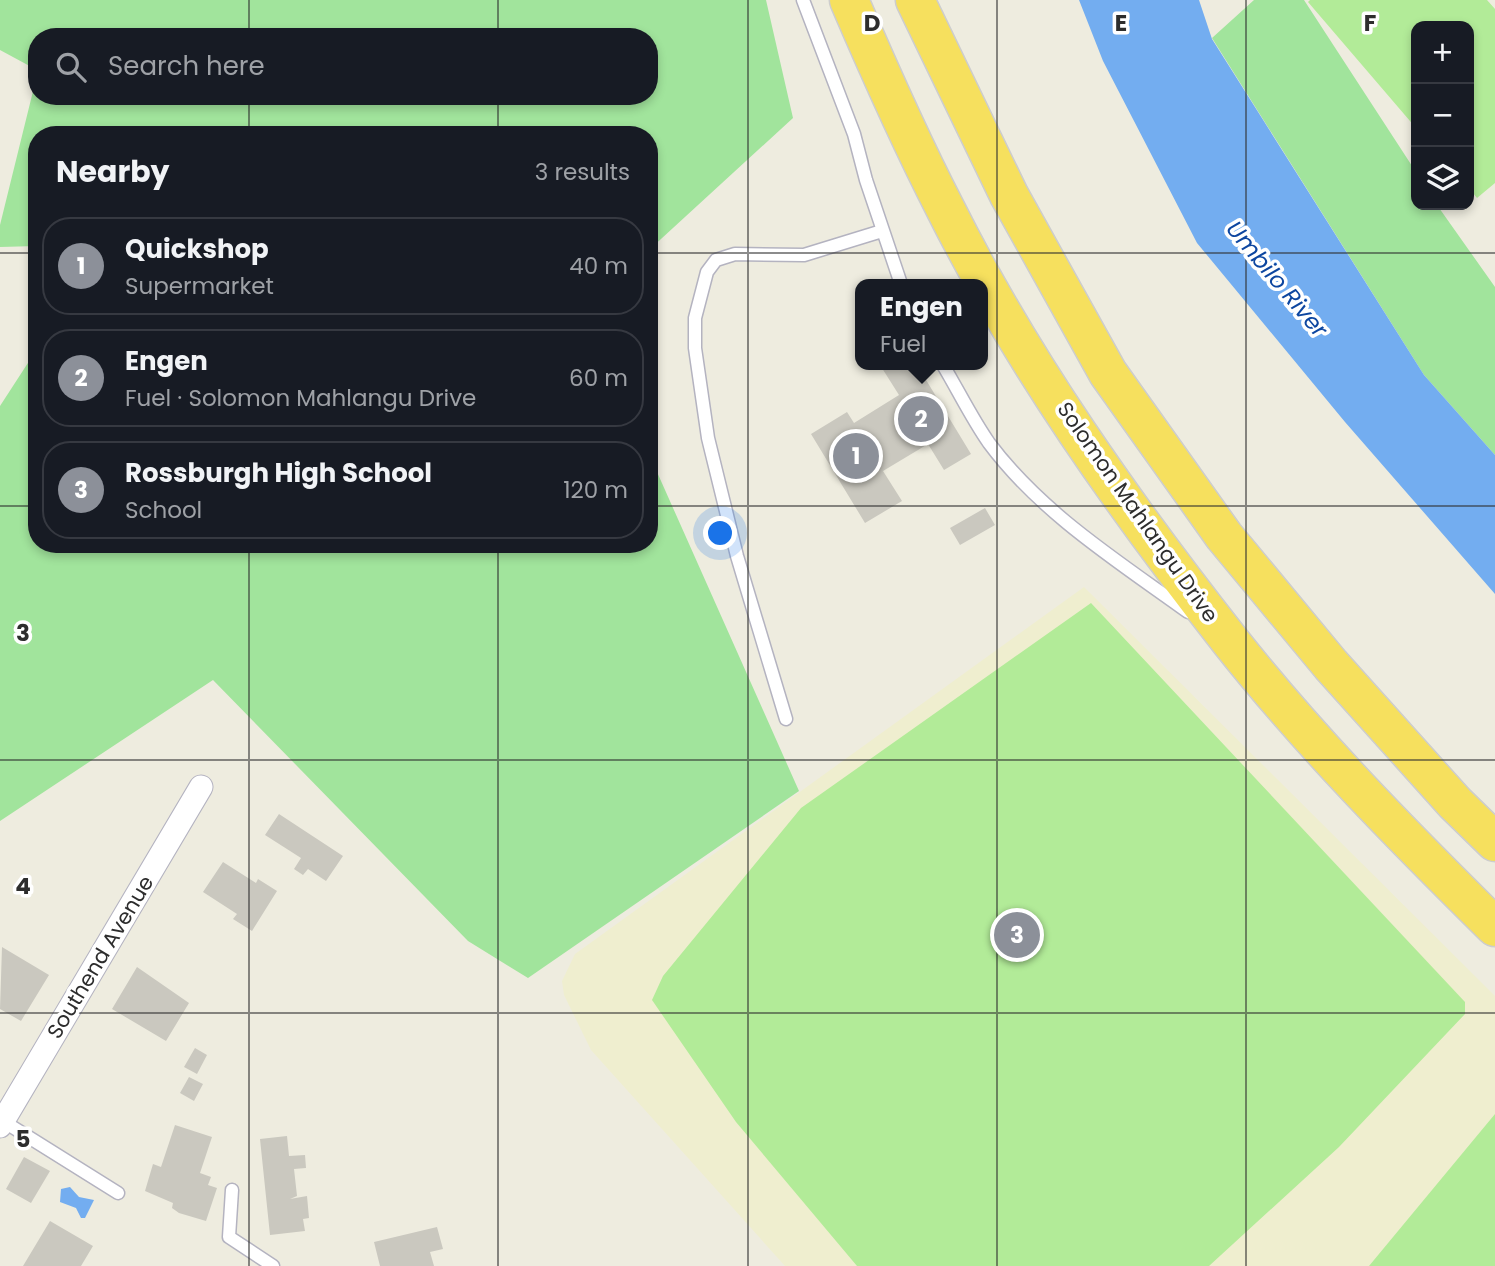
<!DOCTYPE html>
<meta charset="utf-8">
<style>
body{margin:0;font-family:Poppins,sans-serif;background:#242831;color:#f1f3f6}
.controls{position:absolute;right:21px;top:21px;display:grid;overflow:hidden;border-radius:14px;box-shadow:0 4px 10px #0003}
.controls button{width:63px;height:63px;display:grid;place-items:center;padding:0;border:0;border-bottom:2px solid #363941;background:#171b24;color:#f1f3f6;font:35px sans-serif}
.you{position:absolute;left:721px;top:534px;width:24px;height:24px;margin:-18px;border:5px solid #fff;border-radius:50%;background:#1a73e8;box-shadow:0 0 0 10px #1a73e833}
.badge{display:grid;place-items:center;width:46px;height:46px;border-radius:50%;background:#8c9099;color:#fff;font-size:23px;font-weight:700}
.pin{position:absolute;translate:-50% -50%;border:4px solid #fff;box-shadow:0 2px 7px #0006}
.popup{position:absolute;left:855px;top:279px;width:133px;height:91px;box-sizing:border-box;display:grid;place-content:center;border-radius:14px;background:#171b24;filter:drop-shadow(0 2px 5px #0005);font-size:23px;white-space:nowrap;color:#9ea1a6}
.popup b{font-size:26px;color:#f1f3f6}
.popup::after{content:'';position:absolute;left:50%;top:100%;margin-left:-14px;border:14px solid transparent;border-top-color:#171b24}
.list{margin:0;padding:0;list-style:none}
h2{display:flex;justify-content:space-between;align-items:center;height:91px;margin:0;padding:0 28px;font-size:30px}
h2 small{font-size:23px;font-weight:400;color:#9ea1a6}
.list li{display:grid;grid-template-columns:46px 1fr auto;gap:21px;align-items:center;box-sizing:border-box;height:98px;margin:0 14px 14px;padding:0 14px;border:2px solid #363941;border-radius:28px}
.list b{display:block;font-size:26px;white-space:nowrap}
.list p{margin:0;font-size:23px;white-space:nowrap;color:#9ea1a6}
.list em{font-size:23px;font-style:normal;color:#9ea1a6}
.icon{flex:none;width:38px;height:38px;fill:none;stroke:currentColor;stroke-width:2;stroke-linecap:round;stroke-linejoin:round}
.map{position:relative;flex:none;width:1495px;height:1266px;overflow:hidden}
.search{position:absolute;background:#171b24;box-shadow:0 4px 10px #0003;left:28px;top:28px;width:630px;height:77px;display:flex;align-items:center;gap:18px;box-sizing:border-box;padding:0 24px;border-radius:28px;color:#9ea1a6;font-size:26px}
.panel{position:absolute;background:#171b24;box-shadow:0 4px 10px #0003;left:28px;top:126px;width:630px;height:427px;border-radius:28px}
.map>svg:first-child{display:block}
.education{fill:#efeecf}
.green{fill:#a1e49c}
.pitch{fill:#b2eb98}
.water{fill:#73adf0}
.building{fill:#cac8bf}
.lines{fill:none;stroke-linecap:round;stroke-linejoin:round}
.service-casing{stroke:#b4b3c0;stroke-width:15}
.minor-casing{stroke:#b4b3c0;stroke-width:25}
.trunk-casing{stroke:#cdcdcd;stroke-width:41}
.service{stroke:#fff;stroke-width:12}
.minor{stroke:#fff;stroke-width:23}
.trunk{stroke:#f6e05e;stroke-width:38}
.grid{fill:none;stroke:#2d2d2d;stroke-width:2;stroke-opacity:0.55}
.labels{text-anchor:middle;dominant-baseline:central;stroke-width:7;stroke-linejoin:round;paint-order:stroke}
.street-label{font-size:21px;fill:#2d2d2d;stroke:#fff}
.water-label{font-size:23px;font-style:italic;fill:#0d46a0;stroke:#fff}
.grid-label{font-size:23px;text-anchor:middle;font-weight:bold;fill:#2d2d2d;stroke:#fff;stroke-width:7;stroke-linejoin:round;paint-order:stroke}
</style>
<div class="map">
<svg width="1495" height="1266" viewBox="0 0 1495 1266">
<rect width="100%" height="100%" fill="#eeecdf"/>
<path class="education" d="M1084 587 1495 996V1266H785L591 1050 564 995 562 981 575 954Z"/>
<path class="green" d="M0 0H766L793 118 649 250V135H37V246L0 247V225L37 75V96H649V37H37V70L0 50Z
M1254 0H1304L1416 172V205H1437L1495 287V455L1424 375 1212 38Z
M37 349V544H649V454L799 791 528 978 468 941 213 680 0 821V406Z"/>
<path class="pitch" d="M1310 0H1487L1495 9V183L1477 198 1469 188V26H1416V128L1308 2Z
M1091 603 1465 1002V1014L1339 1147 1209 1266H857L736 1122 652 1000 663 976 801 808Z
M1495 1114V1266H1369Z"/>
<path class="water" d="M1079 0H1199L1212 39 1424 375 1495 455V594L1345 422 1197 243 1103 61Z
M70 1187 79 1197 94 1200 85 1218H81L76 1208 60 1202 61 1189Z"/>
<path class="building" d="M880 365H917L971 454 944 470 928 444 883 471 902 501 865 523 811 434 847 412 854 423 899 395Z
M985 508 995 525 960 545 950 528Z
M279 814 343 856 326 881 308 869 303 875 294 869 301 858 265 835Z
M223 862 256 883 258 879 277 891 252 931 233 919 237 914 203 892Z
M2 947 49 975 21 1021 0 1009Z
M137 967 189 1003 166 1041 112 1009Z
M195 1048 207 1055 197 1074 184 1067Z
M189 1077 203 1084 194 1101 180 1093Z
M175 1125 212 1137 200 1173 211 1177 208 1185 217 1188 206 1221 179 1213 172 1208 173 1203 145 1191 153 1164 161 1167Z
M287 1136 289 1156 305 1155 306 1168 294 1169 297 1196 290 1199 307 1196 309 1218 303 1219 305 1231 270 1235 260 1139Z
M24 1157 50 1171 31 1203 6 1189Z
M50 1221 93 1246 81 1266H23Z
M437 1227 443 1249 430 1252 434 1266H380L374 1242Z"/>
<g class="lines">
<defs>
<path id="service" d="M803 0 854 134 866 180 901 284
M943 365C958 390 972 419 989 443 1041 513 1119 562 1188 612
M786 719 737 556 708 438 695 348V318L707 272 716 260 735 254 804 255 882 231
M3 1121 118 1193
M232 1190 229 1237 273 1266"/>
<path id="minor" d="M0 1126 201 787"/>
<path id="trunk" d="M849 0C879 70 910 140 945 208 1022 362 1124 506 1231 642 1311 743 1403 836 1495 927
M915 0 1009 195 1108 373 1224 536 1331 665 1455 803 1495 842"/>
</defs>
<use href="#service" class="service-casing"/>
<use href="#minor" class="minor-casing"/>
<use href="#trunk" class="trunk-casing"/>
<use href="#service" class="service"/>
<use href="#minor" class="minor"/>
<use href="#trunk" class="trunk"/>
</g>
<path class="grid" d="M249 0V37M498 0V37M748 0V1266M997 0V1266M1246 0V1266M249 96V135M498 96V135M0 253H37M649 253H1495M0 506H37M649 506H1495M249 544V1266M498 544V1266M0 760H1495M0 1013H1495"/>
<g class="labels">
<g class="street-label">
<text transform="translate(1138 512) rotate(55)">Solomon Mahlangu Drive</text>
<text transform="translate(100 957) rotate(-59)">Southend Avenue</text>
</g>
<g class="water-label">
<text transform="translate(1277 279) rotate(50)">Umbilo River</text>
</g>
</g>
<g class="grid-label">
<text x="872" y="31">D</text>
<text x="1121" y="31">E</text>
<text x="1370" y="31">F</text>
<text x="23" y="641">3</text>
<text x="23" y="894">4</text>
<text x="23" y="1147">5</text>
</g>
</svg>
<div class="controls">
<button>+</button>
<button>−</button>
<button><svg class="icon" aria-label="layers" viewBox="0 0 24 24"><path d="M12 4l9 5-9 5-9-5zM3 14l9 5 9-5"/></svg></button>
</div>
<div class="you"></div>
<div class="pin badge" style="left:856px;top:456px">1</div>
<div class="pin badge" style="left:921px;top:419px">2</div>
<div class="popup"><b>Engen</b>Fuel</div>
<div class="pin badge" style="left:1017px;top:935px">3</div>
<div class="search"><svg class="icon" aria-label="search" viewBox="0 0 24 24"><circle cx="10" cy="10" r="6"/><path d="M15 15l6 6"/></svg>Search here</div>
<section class="panel">
<h2>Nearby<small>3 results</small></h2>
<ul class="list">
<li><span class="badge">1</span><div><b>Quickshop</b><p>Supermarket</p></div><em>40 m</em></li>
<li><span class="badge">2</span><div><b>Engen</b><p>Fuel · Solomon Mahlangu Drive</p></div><em>60 m</em></li>
<li><span class="badge">3</span><div><b>Rossburgh High School</b><p>School</p></div><em>120 m</em></li>
</ul>
</section>
</div>
